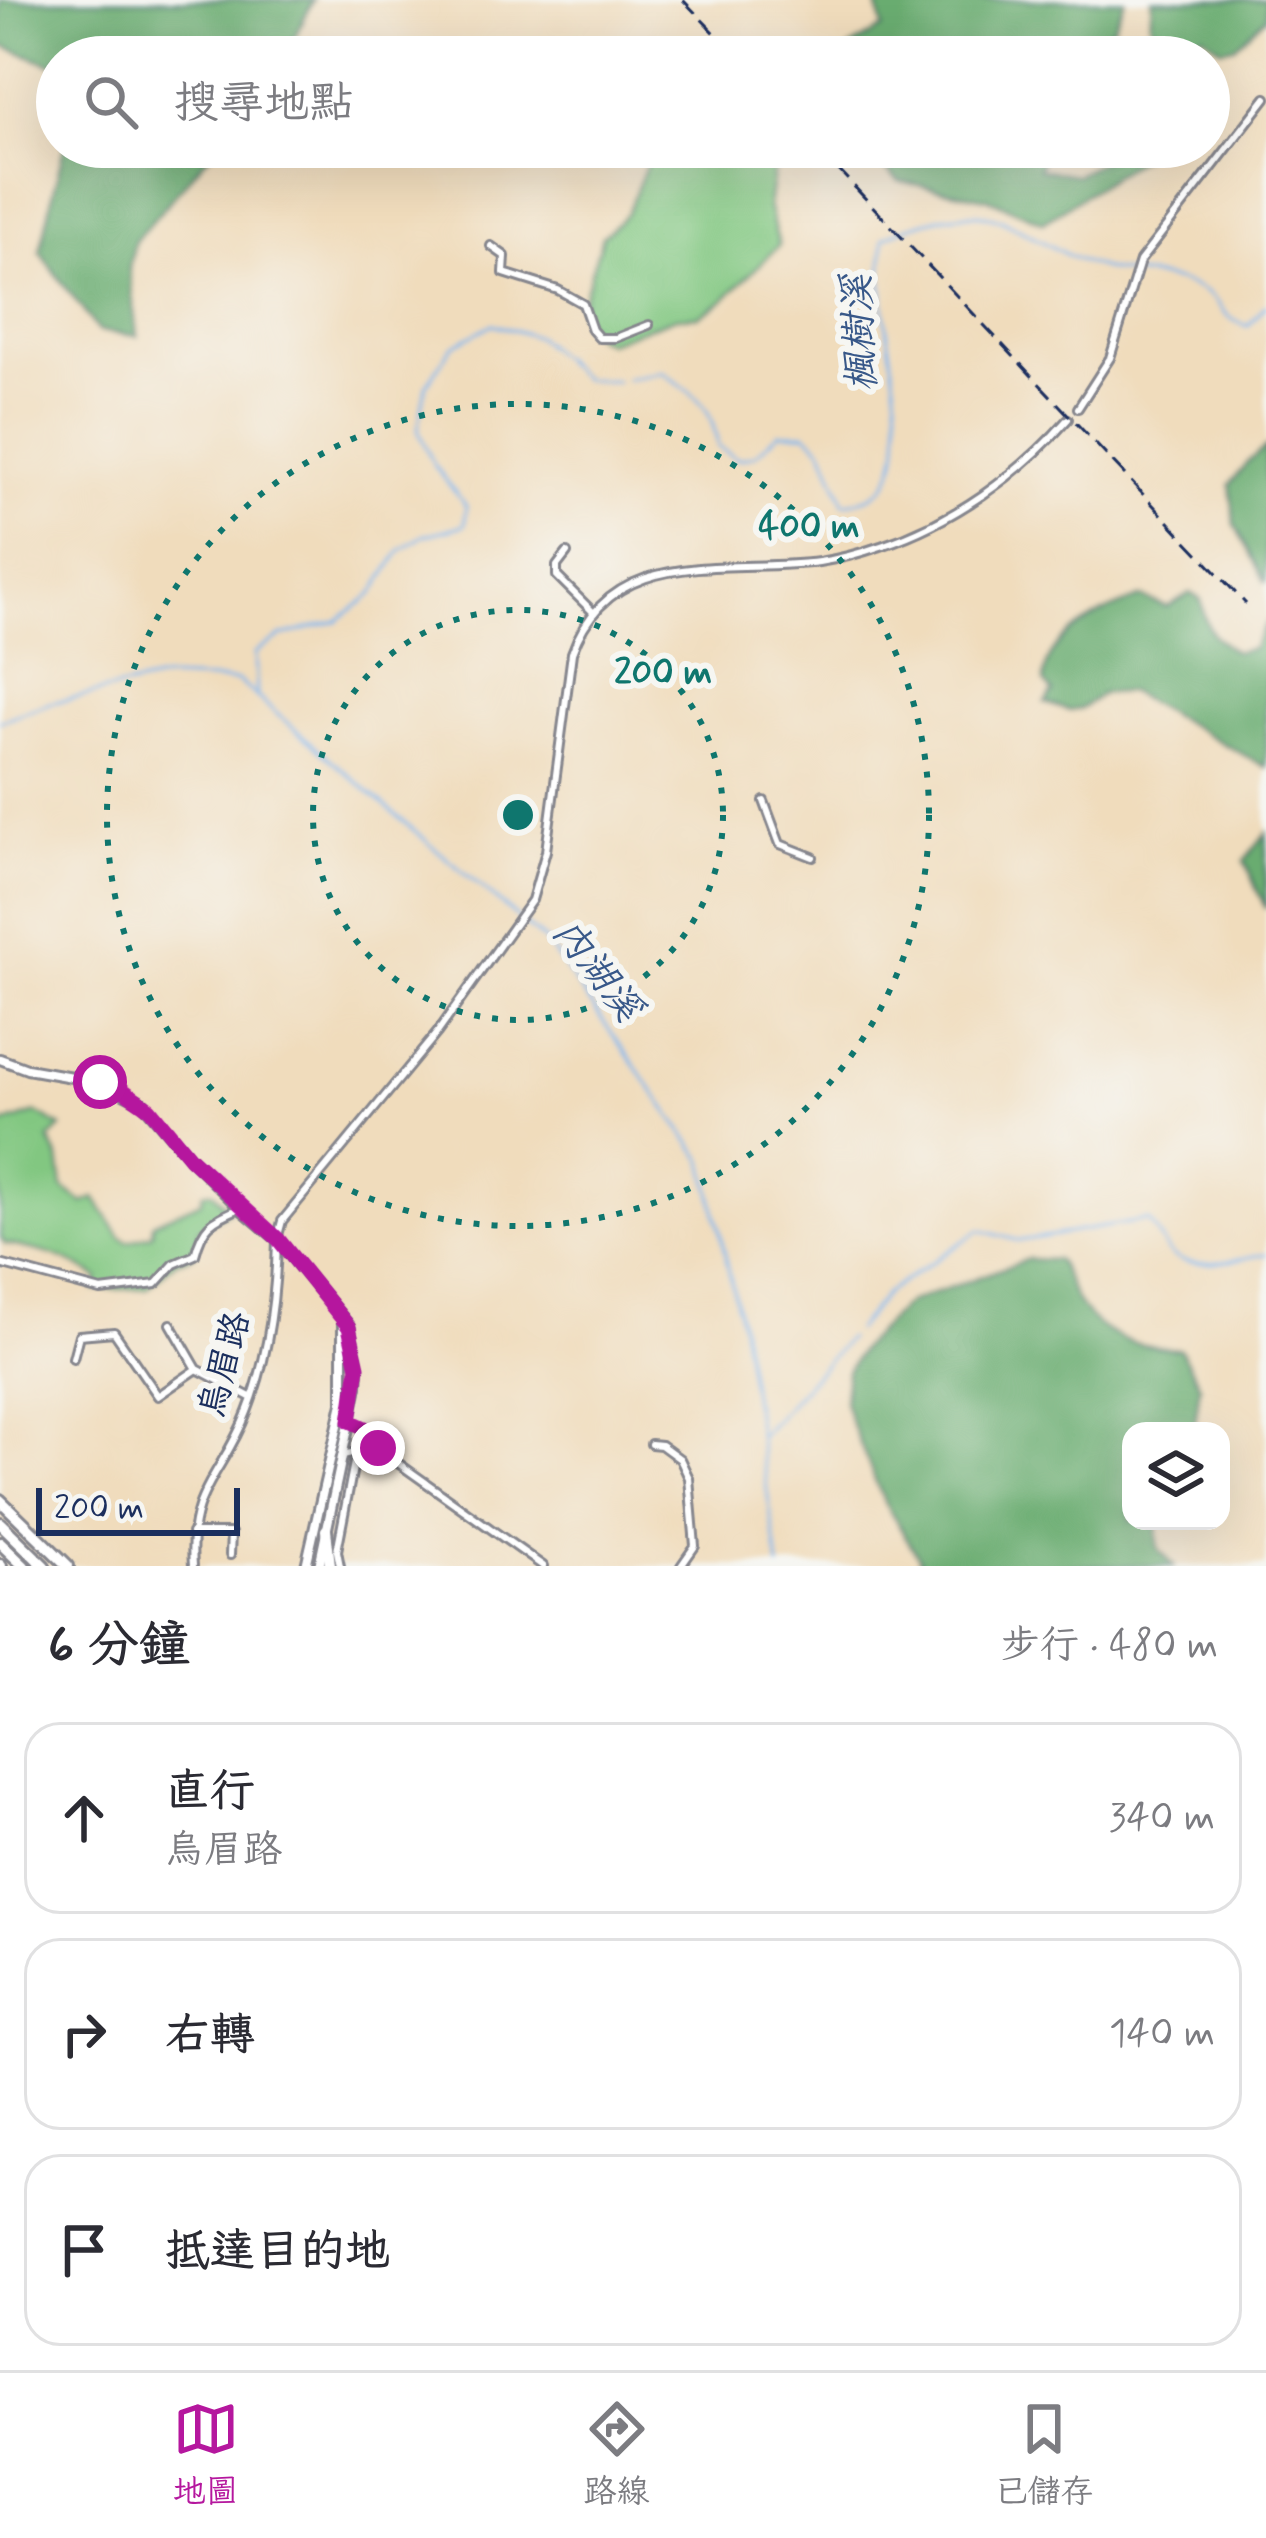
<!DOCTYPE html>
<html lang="zh-TW">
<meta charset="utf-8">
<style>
body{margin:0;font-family:Mynerve,"LXGW WenKai TC",sans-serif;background:#f7f7f7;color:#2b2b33}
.controls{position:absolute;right:36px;bottom:36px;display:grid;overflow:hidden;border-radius:24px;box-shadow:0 12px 48px #0002}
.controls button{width:108px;height:108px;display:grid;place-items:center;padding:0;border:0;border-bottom:3px solid #e1e1e2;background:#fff;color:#2b2b33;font:60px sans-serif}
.scale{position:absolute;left:36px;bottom:30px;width:204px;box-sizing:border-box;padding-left:12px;border:6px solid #1b2f5e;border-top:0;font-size:33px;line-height:42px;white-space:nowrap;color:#1b2f5e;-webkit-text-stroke:9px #f6f6f2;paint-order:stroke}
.stop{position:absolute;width:36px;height:36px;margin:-27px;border:9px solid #b5179e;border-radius:50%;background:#fff}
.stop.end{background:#b5179e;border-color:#fff;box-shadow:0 3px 12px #0008}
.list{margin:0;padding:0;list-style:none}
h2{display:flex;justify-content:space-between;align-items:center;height:156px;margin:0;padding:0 48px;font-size:51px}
h2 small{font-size:39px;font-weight:400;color:#7c7c81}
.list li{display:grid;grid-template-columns:78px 1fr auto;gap:36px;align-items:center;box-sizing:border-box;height:192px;margin:0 24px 24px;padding:0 24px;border:3px solid #e1e1e2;border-radius:36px}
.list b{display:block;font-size:45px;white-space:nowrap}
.list p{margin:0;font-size:39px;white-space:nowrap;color:#7c7c81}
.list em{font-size:39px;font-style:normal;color:#7c7c81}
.icon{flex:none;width:66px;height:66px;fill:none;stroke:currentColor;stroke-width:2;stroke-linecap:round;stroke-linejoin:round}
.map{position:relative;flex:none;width:1266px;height:1566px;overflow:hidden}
.search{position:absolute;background:#fff;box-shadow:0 12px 48px #0002;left:36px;right:36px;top:36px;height:132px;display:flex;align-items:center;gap:30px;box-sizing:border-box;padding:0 42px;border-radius:66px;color:#7c7c81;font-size:45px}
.sheet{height:804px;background:#fff}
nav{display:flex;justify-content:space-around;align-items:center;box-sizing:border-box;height:168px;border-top:3px solid #e1e1e2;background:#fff;font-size:33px;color:#7c7c81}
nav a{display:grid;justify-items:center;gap:6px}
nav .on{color:#b5179e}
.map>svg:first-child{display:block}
.green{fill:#82c781;stroke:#4e7b70;stroke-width:3}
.forest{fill:#69ac6f;stroke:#426e66;stroke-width:3}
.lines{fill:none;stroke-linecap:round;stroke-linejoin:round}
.stream{stroke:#7cb6ed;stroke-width:3}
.minor-casing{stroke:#86868d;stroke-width:12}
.tertiary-casing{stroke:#86868d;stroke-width:12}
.secondary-casing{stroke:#86868d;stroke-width:14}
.motorway-casing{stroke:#86868d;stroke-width:16}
.minor{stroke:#fff;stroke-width:6}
.tertiary{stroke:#fff;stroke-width:6}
.secondary{stroke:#fff;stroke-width:8}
.motorway{stroke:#fff;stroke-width:10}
.rail{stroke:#1b2f5e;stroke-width:3;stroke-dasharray:18 9;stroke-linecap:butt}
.route{stroke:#b5179e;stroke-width:15}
.ring{fill:none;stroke:#0f766e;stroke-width:6;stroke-dasharray:6 12}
.labels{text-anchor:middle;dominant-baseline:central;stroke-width:12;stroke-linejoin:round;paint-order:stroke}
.street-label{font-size:36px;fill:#1b2f5e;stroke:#f6f6f2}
.water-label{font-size:39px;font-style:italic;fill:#385889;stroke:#f6f6f2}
.centre{fill:#0f766e;stroke:#f6f6f2;stroke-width:6}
.ring-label{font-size:36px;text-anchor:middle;font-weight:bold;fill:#0f766e;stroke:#f6f6f2;stroke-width:12;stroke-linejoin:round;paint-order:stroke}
</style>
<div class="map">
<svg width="1266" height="1566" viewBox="0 0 1266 1566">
<rect width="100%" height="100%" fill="#f6f6f2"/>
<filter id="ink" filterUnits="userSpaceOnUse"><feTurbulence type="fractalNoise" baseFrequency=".00833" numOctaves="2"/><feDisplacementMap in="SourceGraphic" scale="24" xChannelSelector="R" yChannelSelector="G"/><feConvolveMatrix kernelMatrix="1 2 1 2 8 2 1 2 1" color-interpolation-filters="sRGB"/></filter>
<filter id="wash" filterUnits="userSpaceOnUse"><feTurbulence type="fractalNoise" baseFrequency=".004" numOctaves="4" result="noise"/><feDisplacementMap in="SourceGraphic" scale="48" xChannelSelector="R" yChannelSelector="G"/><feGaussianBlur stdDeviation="2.7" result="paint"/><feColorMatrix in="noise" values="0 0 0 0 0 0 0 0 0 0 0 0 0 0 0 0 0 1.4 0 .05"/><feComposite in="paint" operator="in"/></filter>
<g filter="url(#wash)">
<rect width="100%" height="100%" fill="#f0dcbc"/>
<path class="green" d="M654 147H777L768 206 779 245 723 301 699 316 676 317 607 342 592 334 581 314 582 302 602 237 627 213Z
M37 1113 61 1127 49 1139 59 1159 63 1188 83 1203 95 1198 121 1237 128 1242 152 1234 153 1223 201 1201 203 1193 212 1191 229 1210 199 1229 194 1255 176 1261 147 1288 95 1290 98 1278C68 1257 40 1250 5 1244L0 1236V1125Z"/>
<path class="forest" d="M0 0H313L285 57H57V66L0 45Z
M876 0H1125L1113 27 1069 57H843L848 49 883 28Z
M1152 0H1266V17L1235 46 1222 49 1203 34 1173 49 1150 24Z
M64 147H216L135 241 129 268 137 336 98 331 40 252Z
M861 147H1044L1039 169 1076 175 1127 147H1157L1043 222 987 198 899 181Z
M1266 447V583L1235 525 1230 485 1246 463Z
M1190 593 1201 600C1206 628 1211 637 1235 652L1252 649 1266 624V767L1129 692 1103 693 1082 708 1070 711 1045 703 1053 692 1044 682C1044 633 1105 611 1142 597L1167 607Z
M1266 833V909L1244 861Z
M1028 1259 1056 1260C1066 1273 1069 1289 1078 1303 1103 1339 1139 1348 1180 1349L1200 1385 1194 1431H1131V1521H1157L1158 1548 1174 1566H918L920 1559 885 1504 850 1420 844 1401 847 1371 862 1347 907 1303Z"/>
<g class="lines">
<path class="stream" d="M626 379 663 372C697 397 711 403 718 447L738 459 755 455 779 433H806L823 449 844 503C868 501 885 493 893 469 909 426 886 341 883 294 881 276 883 257 884 238 912 223 968 206 999 219 1036 235 1068 261 1108 270 1140 277 1178 275 1206 293 1226 306 1219 317 1248 326L1266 305
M257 695 255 653 282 636 337 621 373 594 401 550 423 536 465 525 466 506 434 465 418 430 426 386 452 346 493 324 537 337 583 379 616 381
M0 721 50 703 166 678 238 681 546 942 704 1161 741 1325 779 1566
M856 1330 886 1293 980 1230 1019 1241 1147 1220C1158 1232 1161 1243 1169 1252 1190 1274 1240 1258 1266 1254
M761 1435 848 1338"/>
</g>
</g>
<g filter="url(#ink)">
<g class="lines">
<defs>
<path id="minor" d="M491 246 505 256 504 273 558 290 583 304 592 330 599 338H616L649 325
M567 553 557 566V576L594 613
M764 801 780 844 813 857
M0 1264 101 1291 156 1284 174 1264 195 1255C203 1224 211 1221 240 1208
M73 1358 79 1335 114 1332 158 1396 197 1369 171 1324
M197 1369 252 1398
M350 1421C371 1430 380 1449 398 1463L543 1566
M651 1444 661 1445 680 1459 689 1478 695 1546 681 1566
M343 1455 378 1447
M192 1533H231L230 1555
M193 1566C187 1490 223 1475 247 1412 268 1359 276 1296 277 1239
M340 1566 337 1551 356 1452"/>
<path id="tertiary" d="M1078 408 1110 358 1140 261 1266 98
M277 1239 282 1221 437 1033 532 900 546 851 572 653C610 543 729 574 819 562 839 559 861 553 881 546 952 523 1019 475 1068 419"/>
<path id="secondary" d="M0 1059 27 1069 100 1082 142 1102 190 1158 240 1208 277 1239 349 1326 358 1367 357 1386 319 1566
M306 1566 343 1403V1322"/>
<path id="motorway" d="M0 1500 68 1566
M0 1523 44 1566
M326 1530 330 1566
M0 1543 24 1566
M0 1565 1 1566"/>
</defs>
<use href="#minor" class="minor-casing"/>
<use href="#tertiary" class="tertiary-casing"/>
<use href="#secondary" class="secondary-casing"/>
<use href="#motorway" class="motorway-casing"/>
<use href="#minor" class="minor"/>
<use href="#tertiary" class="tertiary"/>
<use href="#secondary" class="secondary"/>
<use href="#motorway" class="motorway"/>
<path class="rail" d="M683 0 738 57
M817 147 1246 604"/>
</g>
</g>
<g class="lines" filter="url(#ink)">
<path class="route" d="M100 1082 123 1090 150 1109 190 1158 278 1239 349 1327 358 1367 350 1421 365 1428 378 1448"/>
</g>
<g class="ring">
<circle cx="518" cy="815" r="205"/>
<circle cx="518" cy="815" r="411"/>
</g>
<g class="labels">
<g class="street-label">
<text transform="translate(226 1365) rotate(-75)">烏眉路</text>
</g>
<g class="water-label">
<text transform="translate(861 333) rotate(-93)">楓樹溪</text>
<text transform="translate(596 971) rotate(52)">內湖溪</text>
</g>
</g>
<circle cx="518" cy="815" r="18" class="centre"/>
<g class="ring-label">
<text x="809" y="537">400 m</text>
<text x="663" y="683">200 m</text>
</g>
</svg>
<div class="controls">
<button><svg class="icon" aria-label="layers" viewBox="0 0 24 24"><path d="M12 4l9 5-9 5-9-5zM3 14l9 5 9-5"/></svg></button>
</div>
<div class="scale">200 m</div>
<div class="stop" style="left:100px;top:1082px"></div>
<div class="stop end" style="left:378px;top:1448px"></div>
<div class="search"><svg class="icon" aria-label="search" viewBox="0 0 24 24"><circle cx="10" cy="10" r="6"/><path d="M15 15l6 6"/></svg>搜尋地點</div>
</div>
<section class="sheet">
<h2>6 分鐘<small>步行 · 480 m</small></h2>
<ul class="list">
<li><svg class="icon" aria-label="ahead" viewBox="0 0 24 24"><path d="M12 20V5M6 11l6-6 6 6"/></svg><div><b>直行</b><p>烏眉路</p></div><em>340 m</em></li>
<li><svg class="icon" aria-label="right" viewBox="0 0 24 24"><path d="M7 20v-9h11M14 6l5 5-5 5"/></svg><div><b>右轉</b></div><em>140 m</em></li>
<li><svg class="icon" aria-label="arrive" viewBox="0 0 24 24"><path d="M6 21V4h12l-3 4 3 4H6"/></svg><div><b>抵達目的地</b></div></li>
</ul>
</section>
<nav>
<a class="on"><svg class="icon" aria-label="map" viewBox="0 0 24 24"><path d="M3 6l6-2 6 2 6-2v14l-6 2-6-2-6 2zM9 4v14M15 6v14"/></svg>地圖</a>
<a><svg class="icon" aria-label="directions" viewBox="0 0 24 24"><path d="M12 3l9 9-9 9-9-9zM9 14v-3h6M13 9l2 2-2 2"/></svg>路線</a>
<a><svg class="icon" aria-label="saved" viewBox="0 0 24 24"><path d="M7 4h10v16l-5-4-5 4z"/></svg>已儲存</a>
</nav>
